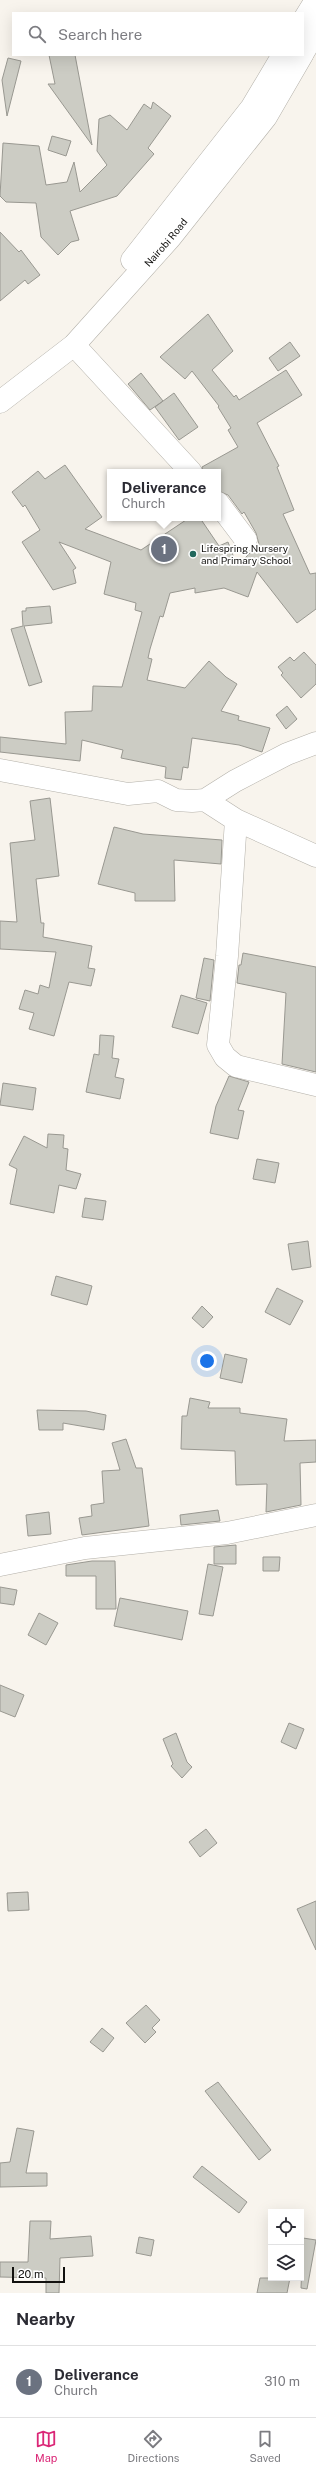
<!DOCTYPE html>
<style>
body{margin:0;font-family:"Public Sans",sans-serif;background:#f7f7f7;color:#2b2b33}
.controls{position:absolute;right:12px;bottom:12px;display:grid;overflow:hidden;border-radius:0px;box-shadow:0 4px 16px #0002}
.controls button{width:36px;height:36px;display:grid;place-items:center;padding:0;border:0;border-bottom:1px solid #e1e1e2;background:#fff;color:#2b2b33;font:20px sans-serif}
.scale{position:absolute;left:12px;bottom:10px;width:53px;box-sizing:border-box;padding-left:4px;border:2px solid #12110f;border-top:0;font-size:11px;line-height:14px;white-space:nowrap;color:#12110f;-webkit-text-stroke:3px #fff;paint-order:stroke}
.you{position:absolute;left:207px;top:1361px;width:14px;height:14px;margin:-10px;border:3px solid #fff;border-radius:50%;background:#1a73e8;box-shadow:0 0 0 6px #1a73e833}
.badge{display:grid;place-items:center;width:26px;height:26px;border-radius:50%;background:#db2777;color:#fff;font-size:13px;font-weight:700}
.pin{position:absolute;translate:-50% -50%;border:2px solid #fff;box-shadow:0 1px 4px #0006}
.popup{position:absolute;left:107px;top:469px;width:114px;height:52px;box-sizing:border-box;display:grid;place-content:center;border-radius:0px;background:#fff;filter:drop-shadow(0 1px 3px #0005);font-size:13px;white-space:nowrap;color:#7c7c81}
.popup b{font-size:15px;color:#2b2b33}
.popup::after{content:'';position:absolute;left:50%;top:100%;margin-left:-8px;border:8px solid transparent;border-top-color:#fff}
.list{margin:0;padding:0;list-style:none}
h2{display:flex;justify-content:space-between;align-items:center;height:52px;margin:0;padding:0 16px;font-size:17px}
h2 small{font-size:13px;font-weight:400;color:#7c7c81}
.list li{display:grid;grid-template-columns:26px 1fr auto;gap:12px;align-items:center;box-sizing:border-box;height:72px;padding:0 16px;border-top:1px solid #e1e1e2}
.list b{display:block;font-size:15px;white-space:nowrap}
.list p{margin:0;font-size:13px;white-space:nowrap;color:#7c7c81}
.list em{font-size:13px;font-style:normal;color:#7c7c81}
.icon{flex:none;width:22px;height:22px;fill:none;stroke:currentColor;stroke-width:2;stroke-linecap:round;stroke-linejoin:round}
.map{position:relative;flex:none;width:316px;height:2293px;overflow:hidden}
.search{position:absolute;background:#fff;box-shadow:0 4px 16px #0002;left:12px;right:12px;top:12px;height:44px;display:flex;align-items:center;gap:10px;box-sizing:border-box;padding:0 14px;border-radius:0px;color:#7c7c81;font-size:15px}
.sheet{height:124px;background:#fff}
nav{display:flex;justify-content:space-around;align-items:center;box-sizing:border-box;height:56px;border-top:1px solid #e1e1e2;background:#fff;font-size:11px;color:#7c7c81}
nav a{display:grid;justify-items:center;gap:2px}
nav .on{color:#db2777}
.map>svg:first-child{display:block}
.building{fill:#ccccc4;stroke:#999891}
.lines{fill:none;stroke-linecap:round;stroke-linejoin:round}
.minor-casing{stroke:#b3b0a9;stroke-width:23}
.highway-casing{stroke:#b3b0a9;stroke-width:23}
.minor{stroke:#fff;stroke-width:22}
.highway{stroke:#fff;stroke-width:22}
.poi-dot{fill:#21685d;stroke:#fff;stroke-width:1.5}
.labels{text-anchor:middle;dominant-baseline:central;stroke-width:3.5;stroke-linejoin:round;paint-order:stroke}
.street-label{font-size:10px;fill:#12110f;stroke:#fff}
.poi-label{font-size:10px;fill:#12110f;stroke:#fff;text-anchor:start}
</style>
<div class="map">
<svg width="316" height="2293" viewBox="0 0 316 2293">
<rect width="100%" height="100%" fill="#f8f4ed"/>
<path class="building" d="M49 55H75L92 145 48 84H55Z
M8 58 21 61 7 116 2 80Z
M153 102 171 116 148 148 154 154 117 196 70 211 79 240 71 242 58 255 41 237 36 203 6 202 0 196 3 143 39 146 46 185 67 182 74 162 80 192 107 165 97 151 99 119 110 115 127 130 144 104 151 109Z
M52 136 71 141 66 156 48 150Z
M0 232 19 252 21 250 40 275 28 284 25 280 0 301Z
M208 314 233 351 212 370 234 397 236 395 239 400 286 370 302 395 257 423 279 466 277 467 294 510 283 514 310 574 316 573V609L297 623 257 572 248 597 224 588 195 593V588L170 593 163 617 160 616 150 649 148 658 152 659 147 680 185 688 209 661 226 677 237 684 221 711 239 716 238 720 270 728 262 752 239 745 192 738 188 768 183 767 181 780 165 778 166 767 121 758 123 750 82 740 80 761 0 752V737L66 744 65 712 92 711 93 686 122 687 142 612 135 610 136 603 104 594 111 562 59 542 76 568 73 570 76 583 53 590 22 542 40 530 25 505 23 507 12 492 38 471 45 479 65 465 102 517 85 529 141 550 189 518H200L219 546 228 542 237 566 259 544 256 533 244 512 242 514 228 495 218 491V472H203L202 467 238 447 228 430 231 428 218 407 219 406 192 371 185 379 160 357Z
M290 342 300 356 278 371 269 358Z
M141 373 163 401 150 410 128 384Z
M174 393 198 427 179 440 155 407Z
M50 606 52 623 24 626 42 682 29 686 11 629 23 626 22 611H26V608Z
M304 652 316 665V684L301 698 281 675 283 673 278 667 290 657 294 661Z
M287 706 297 719 286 729 276 715Z
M50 798 59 876 36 879 41 923H44L43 937 92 946 88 968 95 969 91 986 69 982 54 1036 29 1029 34 1013 19 1009 25 990 38 994 40 985 49 988 56 952 0 949V921L17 922 10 843 35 840 30 801Z
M114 827 143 834 222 840 221 864 174 860 175 901H135V893L98 884Z
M243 953 316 967V1072L282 1064 286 993 237 983 239 965H241Z
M204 958 214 960 210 1001 196 998Z
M181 995 207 1003 198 1034 172 1027Z
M100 1035 114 1036 112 1058 119 1059 115 1077 124 1079 120 1099 86 1092 94 1054 99 1055Z
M229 1076 249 1082 238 1110 244 1111 238 1139 210 1133 216 1106Z
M3 1083 36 1088 33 1110 0 1105Z
M48 1134 64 1135 63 1148 68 1149 66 1170 81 1174 76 1189 59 1185 54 1213 10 1204 17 1169 9 1165 24 1136 47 1148Z
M257 1159 279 1163 275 1183 253 1179Z
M85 1198 106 1201 103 1220 82 1217Z
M308 1241 311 1267 292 1270 288 1244Z
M56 1276 92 1286 87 1305 51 1295Z
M277 1288 303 1301 290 1325 265 1312Z
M202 1306 213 1317 203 1328 192 1318Z
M225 1354 247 1359 242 1383 220 1378Z
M190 1398 210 1402 208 1408H240V1413L287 1419 284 1441 316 1440V1462L300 1463 301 1505 266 1512 267 1484 236 1485 235 1451 181 1449 182 1416H187Z
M37 1410 86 1411 106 1415 104 1430 63 1423V1430H39Z
M126 1439 136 1468H142L149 1526 82 1535 79 1518 92 1516 91 1505 104 1503 102 1471 120 1470 112 1443Z
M218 1510 220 1521 181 1525 180 1515Z
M49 1512 51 1534 28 1536 26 1515Z
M236 1545V1564H214V1547Z
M263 1557H280L279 1571H263Z
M92 1561H115L116 1609H96V1576H66V1565Z
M208 1564 223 1567 213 1616 199 1614Z
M0 1587 17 1590 14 1605 0 1603Z
M120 1598 188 1611 182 1640 114 1626Z
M39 1613 58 1623 46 1645 28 1635Z
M0 1685 24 1695 15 1717 0 1711Z
M289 1723 304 1729 296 1749 281 1742Z
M176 1733 187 1762 192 1767 182 1778 171 1766 173 1764 163 1739Z
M206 1829 217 1843 200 1857 189 1842Z
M28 1892 29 1910 8 1911 7 1893Z
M316 1901V1950L297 1909Z
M146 2005 160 2020 152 2028 156 2032 145 2043 126 2023Z
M102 2028 114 2038 103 2052 90 2042Z
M218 2082 271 2150 259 2160 205 2091Z
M17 2128 34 2131 26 2173H47V2186L0 2187V2163L10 2162Z
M202 2166 247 2202 239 2213 193 2177Z
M30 2221H51L50 2239 91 2236 93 2256 60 2258 59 2293H46V2278L0 2277V2262H28Z
M139 2237 154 2240 151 2256 136 2253Z
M303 2238 316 2240 307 2289 301 2288Z
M260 2278H290L287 2293H257Z"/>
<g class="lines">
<defs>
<path id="minor" d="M74 345 191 472
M218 503 246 540
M0 770 128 794 158 791 176 800 192 801 205 800 235 781 287 754 316 743
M205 800 236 820 316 856
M236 820 227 956 218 1045 225 1057 236 1066 316 1085
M0 1565 85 1548 227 1533 316 1515"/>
<g id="highway">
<path d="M303 21 316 0"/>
<path d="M303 53 316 31"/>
<path d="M132 260 252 107 283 55"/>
<path id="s1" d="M0 402 74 345 170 238 266 117 302 55"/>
</g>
</defs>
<use href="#minor" class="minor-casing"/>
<use href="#highway" class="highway-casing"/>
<use href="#minor" class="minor"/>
<use href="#highway" class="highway"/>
</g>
<circle class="poi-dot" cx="193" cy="554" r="4"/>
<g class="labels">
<g class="street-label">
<text stroke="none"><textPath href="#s1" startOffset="231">Nairobi Road</textPath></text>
</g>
<g class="poi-label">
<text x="201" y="548">Lifespring Nursery<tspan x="201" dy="12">and Primary School</tspan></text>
</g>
</g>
</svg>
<div class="controls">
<button><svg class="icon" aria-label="locate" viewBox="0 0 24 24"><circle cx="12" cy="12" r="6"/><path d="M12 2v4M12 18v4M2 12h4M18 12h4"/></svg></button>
<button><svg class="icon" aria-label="layers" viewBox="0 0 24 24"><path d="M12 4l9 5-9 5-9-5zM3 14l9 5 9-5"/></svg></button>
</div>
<div class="scale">20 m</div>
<div class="you"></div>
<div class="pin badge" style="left:164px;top:549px;background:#6b7280">1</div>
<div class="popup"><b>Deliverance</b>Church</div>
<div class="search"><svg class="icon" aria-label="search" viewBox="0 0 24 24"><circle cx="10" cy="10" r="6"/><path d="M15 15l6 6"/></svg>Search here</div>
</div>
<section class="sheet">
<h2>Nearby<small></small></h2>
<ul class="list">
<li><span class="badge" style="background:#6b7280">1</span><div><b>Deliverance</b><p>Church</p></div><em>310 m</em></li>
</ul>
</section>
<nav>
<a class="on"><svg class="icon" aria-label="map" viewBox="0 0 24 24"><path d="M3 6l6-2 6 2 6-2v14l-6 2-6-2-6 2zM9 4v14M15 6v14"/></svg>Map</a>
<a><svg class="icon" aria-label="directions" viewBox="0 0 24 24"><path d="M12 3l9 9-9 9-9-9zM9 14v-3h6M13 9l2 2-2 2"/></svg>Directions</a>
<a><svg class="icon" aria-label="saved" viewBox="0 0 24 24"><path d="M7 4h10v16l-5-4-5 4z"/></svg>Saved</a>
</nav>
